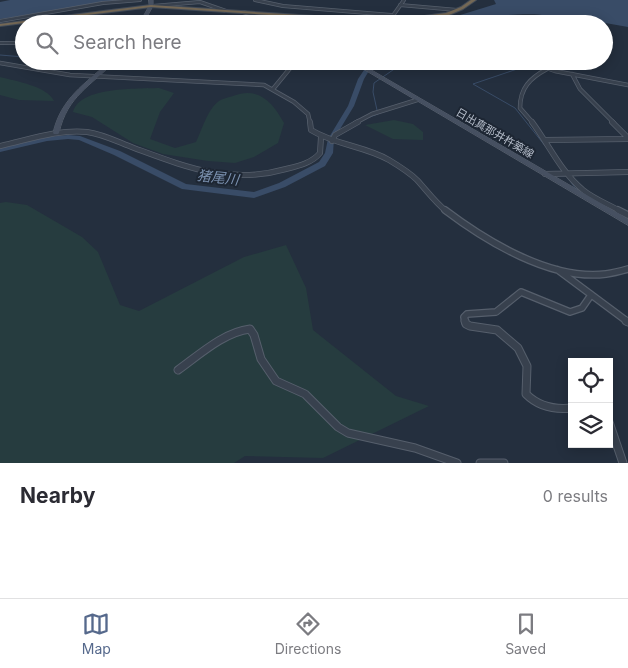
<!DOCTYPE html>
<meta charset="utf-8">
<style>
body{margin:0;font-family:Inter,"Noto Sans JP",sans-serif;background:#f2f2f3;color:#2b2b33}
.controls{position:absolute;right:15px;bottom:15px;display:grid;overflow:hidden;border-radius:0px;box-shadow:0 2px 12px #0003}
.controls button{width:45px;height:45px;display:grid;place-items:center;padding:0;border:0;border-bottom:1px solid #e1e1e2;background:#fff;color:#2b2b33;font:25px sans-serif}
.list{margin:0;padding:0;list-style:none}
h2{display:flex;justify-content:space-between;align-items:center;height:65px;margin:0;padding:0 20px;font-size:21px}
h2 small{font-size:16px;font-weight:400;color:#7c7c81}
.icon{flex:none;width:28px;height:28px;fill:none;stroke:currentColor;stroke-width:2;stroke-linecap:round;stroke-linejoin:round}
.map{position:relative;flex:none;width:628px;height:463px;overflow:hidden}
.search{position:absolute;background:#fff;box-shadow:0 2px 12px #0003;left:15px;right:15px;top:15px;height:55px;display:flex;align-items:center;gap:12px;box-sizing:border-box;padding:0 18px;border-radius:28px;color:#7c7c81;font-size:19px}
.sheet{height:135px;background:#fff}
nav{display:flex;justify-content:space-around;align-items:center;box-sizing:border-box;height:70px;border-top:1px solid #e1e1e2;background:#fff;font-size:14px;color:#7c7c81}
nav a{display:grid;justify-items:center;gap:2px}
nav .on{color:#56698c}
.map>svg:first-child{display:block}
.green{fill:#263c3f}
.water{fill:#394c67}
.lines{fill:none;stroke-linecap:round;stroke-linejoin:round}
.stream{stroke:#394c67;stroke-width:1}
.river{fill:#394c67;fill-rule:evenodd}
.street-far4-casing{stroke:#565f6c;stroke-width:4}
.street-far3-casing{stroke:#565f6c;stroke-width:4.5}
.street-far2-casing{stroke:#565f6c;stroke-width:6}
.street-far1-casing{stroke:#565f6c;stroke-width:8}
.street-casing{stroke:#565f6c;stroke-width:9}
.secondary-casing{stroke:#565f6c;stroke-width:1}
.highway-casing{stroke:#434c59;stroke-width:2}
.street-far4{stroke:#38414e;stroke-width:2.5}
.street-far3{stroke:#38414e;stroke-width:3}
.street-far2{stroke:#38414e;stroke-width:4.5}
.street-far1{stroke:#38414e;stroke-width:5.5}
.street{stroke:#38414e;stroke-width:7}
.secondary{fill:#465061;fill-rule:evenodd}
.highway{fill:#746855;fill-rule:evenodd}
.labels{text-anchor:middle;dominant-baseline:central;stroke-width:4;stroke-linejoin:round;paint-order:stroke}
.far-street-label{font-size:11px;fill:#b4bcc9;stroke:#1d2633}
.water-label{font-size:14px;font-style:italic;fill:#7c92b1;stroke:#1d2633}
</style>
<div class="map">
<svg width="628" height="463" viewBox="0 0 628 463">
<rect width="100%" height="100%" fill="#242f3e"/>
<path class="green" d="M0 77C15 81 47 86 54 101L19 100 0 95Z
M159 88 174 93 160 112 150 139 175 148 196 142C202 130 207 110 219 101 222 99 229 97 233 96 259 86 273 103 284 123L278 143 254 157 235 163 208 161 163 154 133 143 92 117 73 112C80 86 138 89 159 88Z
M394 120 413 124 423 132V140L393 139 365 125Z
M6 202 27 205 82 237 98 252 120 305 139 311 244 257 286 245 306 288 313 330 396 396 429 406 323 458 245 456 234 463H0V203Z"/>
<path class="water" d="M10 0H124L0 19V2Z
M494 0H628V27L594 21 573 20 572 24H564C548 2 456 24 431 24L496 4Z"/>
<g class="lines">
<path class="stream" d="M0 55 24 57
M69 61 105 65
M536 63 543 61
M532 64 473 84 515 108 546 147
M109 65 204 69 290 66
M294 66 342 61
M377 110 373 92 374 83 406 61
M370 117 378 114
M339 135 350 129
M569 179 575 188 582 192
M609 208 617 212
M620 214 628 219"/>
<path class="river" d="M370 61H375L364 79 354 106 334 139 333 153 325 166 285 187 254 198 182 189 114 155 79 140 68 139 47 141 0 152V148L47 137 68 135 80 136 120 151 186 184 254 192 279 183 319 162 325 153 328 139 348 106 358 79Z"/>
<defs>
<path id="street-far4" d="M255 0 283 6 391 15
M400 5 457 10
M153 6 200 2 226 11
M243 12 288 24
M0 21 103 3 140 0
M387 24 404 0
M0 43H24"/>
<path id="street-far3" d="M527 61 555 71 628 85
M0 63 70 75 264 85 294 102 308 114 310 123
M33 68 45 61
M572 74 580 89 614 123
M273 89 296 61
M355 123 372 114 417 100
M533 123 520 108C520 88 530 78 547 69"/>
<path id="street-far2" d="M310 122 311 130C335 145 365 146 389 160 399 166 409 172 417 180 427 191 435 202 446 211
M532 122C549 145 561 172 583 190 594 199 608 204 620 211
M612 122 628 138
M545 140 628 139
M332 141 335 135 358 122
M0 146C28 140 58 129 87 132 103 134 118 142 134 148 186 167 230 185 286 169 298 166 312 163 320 153L321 137
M545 174 628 172"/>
<path id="street-far1" d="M445 210C486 241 551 281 606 274 613 273 621 271 628 269
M618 210 628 215
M558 270 628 322
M465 322 464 317 467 314 496 312 521 292 570 312 582 308 591 295"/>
<path id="street" d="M465 321 466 324 470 326 497 330 518 348 527 366 526 394C539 407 554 410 572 408
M626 321 628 322
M178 370C199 355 224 332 250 329L254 335 261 359 276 381 305 394 338 427 348 433 415 448 457 463
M609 422 623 463
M480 463H504"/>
<path id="secondary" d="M149 0H153V6L143 24H139L149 6Z
M329 17 332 18 330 24H326Z
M110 61H115C91 86 67 96 59 133L58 134H54L53 133C61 98 85 84 110 61Z
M350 61H356L628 219V225Z"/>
<path id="highway" d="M471 0H476L463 9 449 15 403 21 330 19 151 7 0 26V24L151 5 330 17 403 19 446 13 461 7Z"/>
</defs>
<use href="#street-far4" class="street-far4-casing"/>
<use href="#street-far3" class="street-far3-casing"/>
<use href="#street-far2" class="street-far2-casing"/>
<use href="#street-far1" class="street-far1-casing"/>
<use href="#street" class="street-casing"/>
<use href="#secondary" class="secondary-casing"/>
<use href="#highway" class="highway-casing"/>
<use href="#street-far4" class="street-far4"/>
<use href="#street-far3" class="street-far3"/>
<use href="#street-far2" class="street-far2"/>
<use href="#street-far1" class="street-far1"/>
<use href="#street" class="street"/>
<use href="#secondary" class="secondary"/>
<use href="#highway" class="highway"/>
</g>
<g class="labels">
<g class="far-street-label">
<text transform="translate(495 133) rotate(30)">日出真那井杵築線</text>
</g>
<g class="water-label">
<text transform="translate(218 177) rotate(7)">猪尾川</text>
</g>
</g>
</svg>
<div class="controls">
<button><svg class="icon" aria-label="locate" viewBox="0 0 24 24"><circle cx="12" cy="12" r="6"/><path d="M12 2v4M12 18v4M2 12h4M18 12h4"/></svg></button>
<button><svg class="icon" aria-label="layers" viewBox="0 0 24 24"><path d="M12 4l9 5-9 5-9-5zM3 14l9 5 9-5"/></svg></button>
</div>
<div class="search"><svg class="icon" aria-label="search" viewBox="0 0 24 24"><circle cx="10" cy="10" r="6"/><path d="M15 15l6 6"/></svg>Search here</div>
</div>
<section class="sheet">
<h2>Nearby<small>0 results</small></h2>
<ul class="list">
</ul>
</section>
<nav>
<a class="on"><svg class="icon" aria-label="map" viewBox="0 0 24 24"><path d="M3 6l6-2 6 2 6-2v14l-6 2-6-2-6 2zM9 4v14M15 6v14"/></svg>Map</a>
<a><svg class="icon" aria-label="directions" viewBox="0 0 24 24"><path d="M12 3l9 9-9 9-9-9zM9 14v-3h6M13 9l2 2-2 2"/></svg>Directions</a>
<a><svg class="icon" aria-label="saved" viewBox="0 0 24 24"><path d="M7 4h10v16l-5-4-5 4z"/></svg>Saved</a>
</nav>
